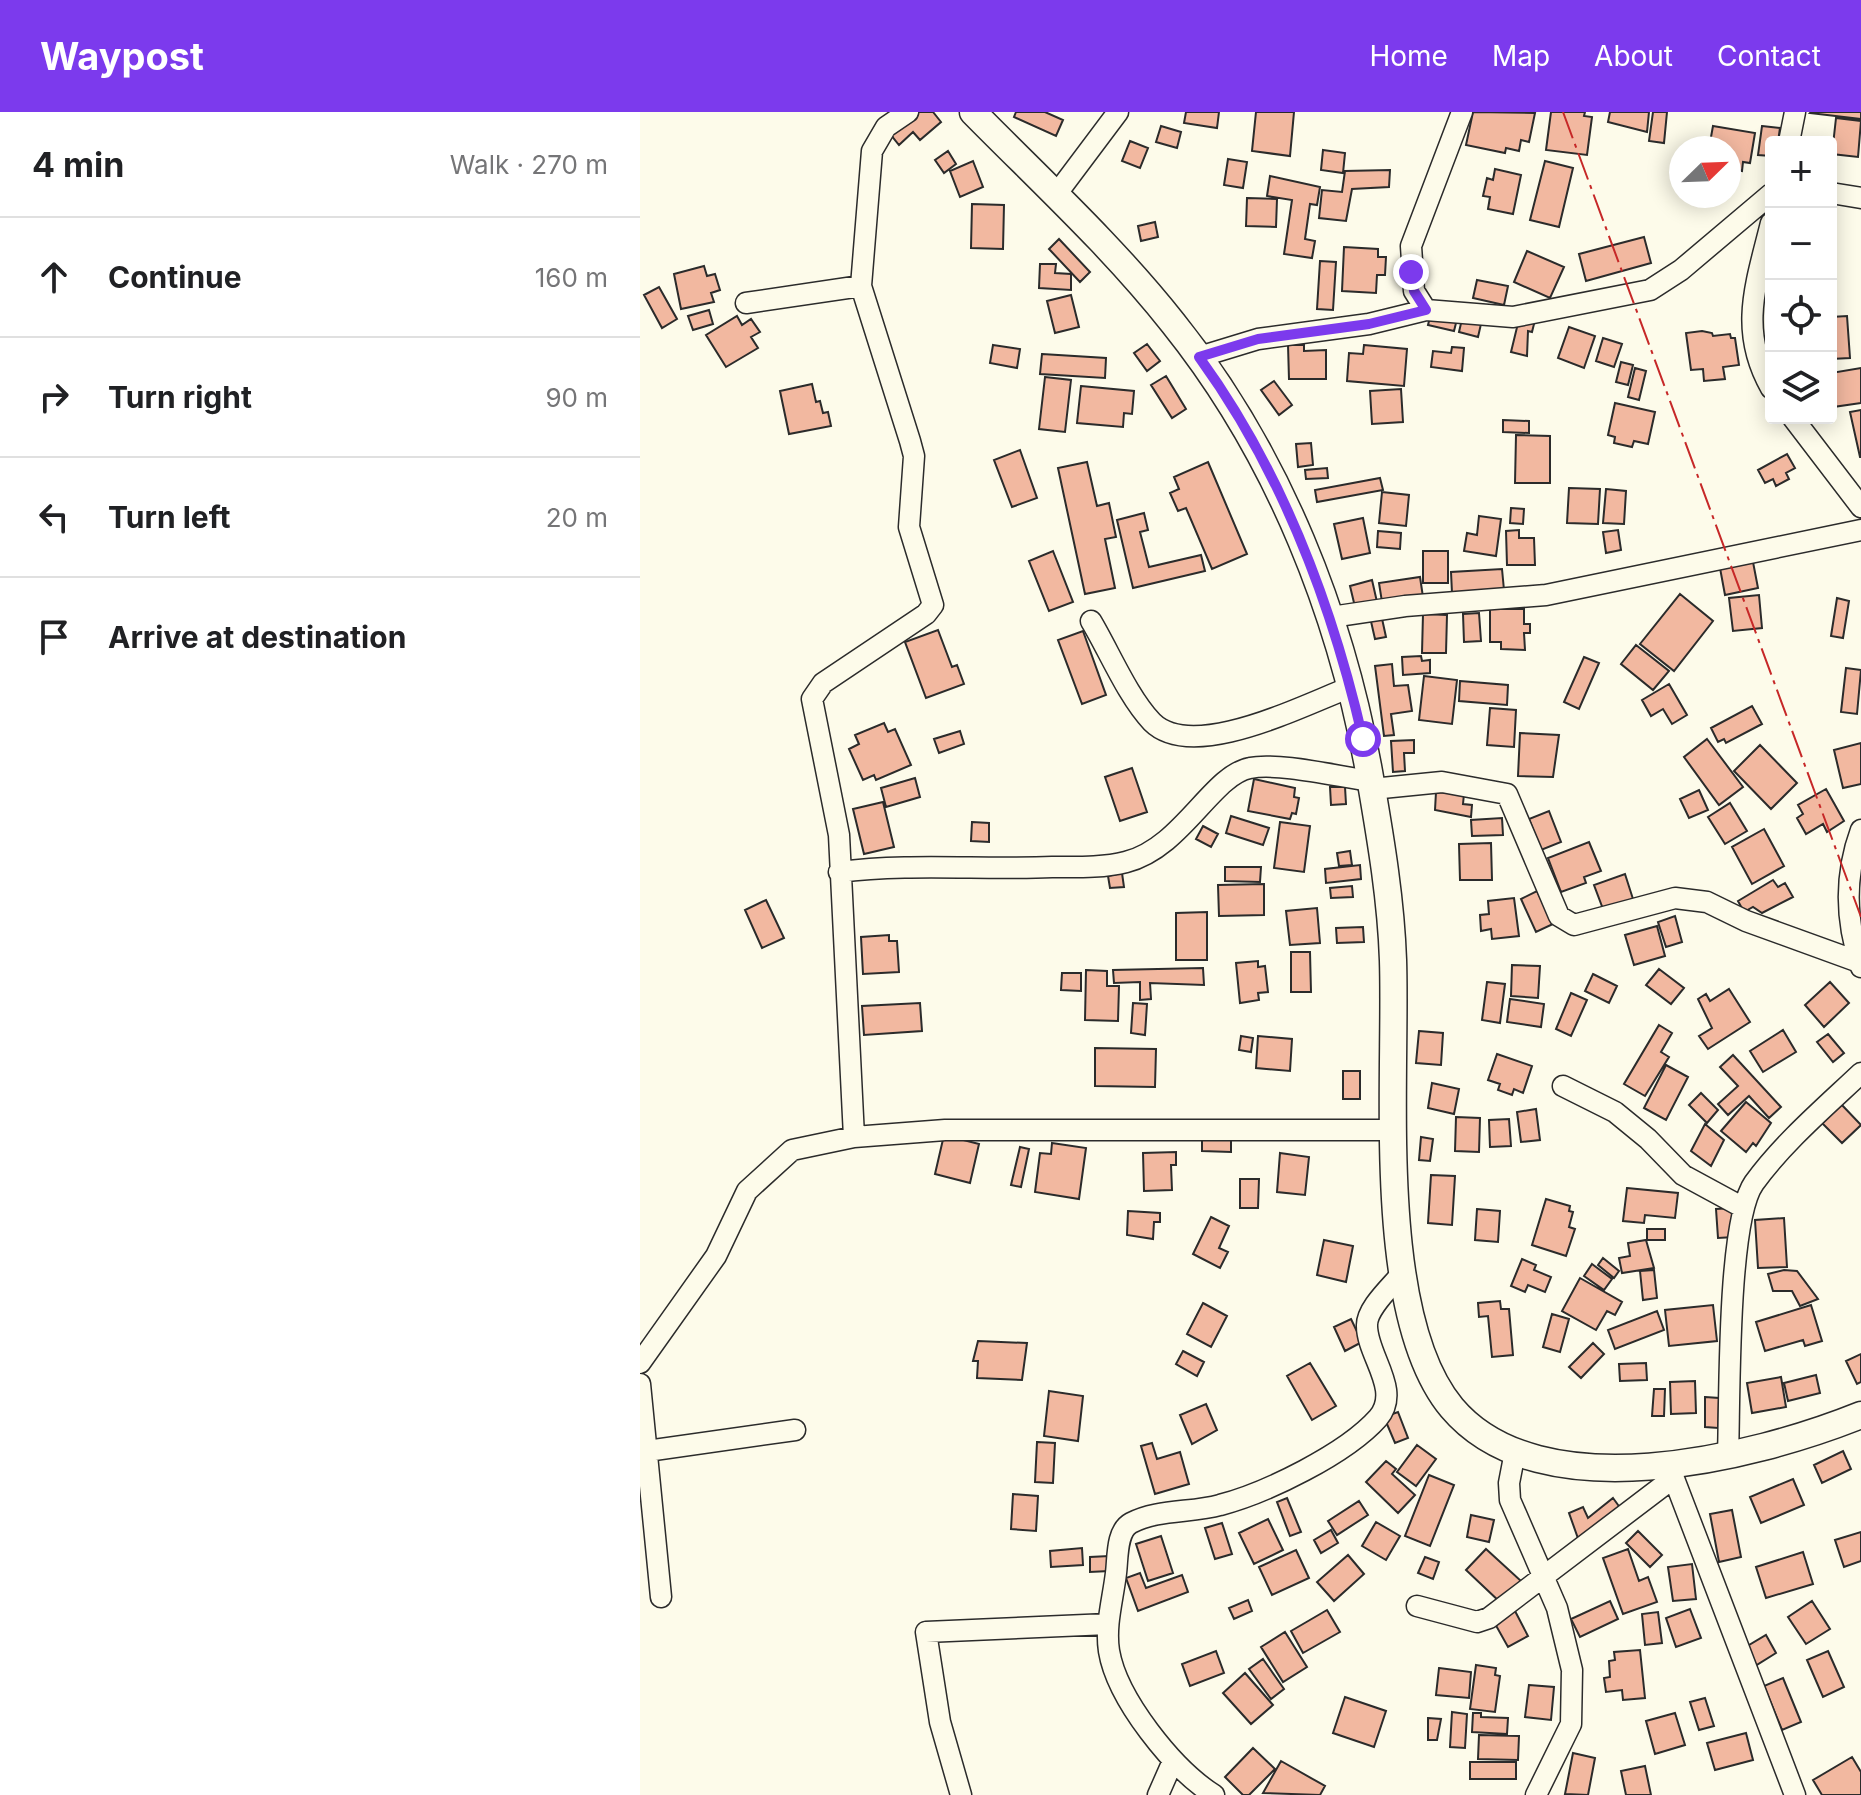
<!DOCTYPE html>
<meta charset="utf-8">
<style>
body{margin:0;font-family:Inter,sans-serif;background:#f2f2f2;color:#202124}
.controls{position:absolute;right:24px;top:24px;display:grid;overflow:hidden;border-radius:8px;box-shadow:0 4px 20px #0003}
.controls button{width:72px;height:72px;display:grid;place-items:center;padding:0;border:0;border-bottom:2px solid #e0e0e0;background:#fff;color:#202124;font:40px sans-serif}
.compass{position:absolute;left:1029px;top:24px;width:72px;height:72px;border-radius:50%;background:#fff;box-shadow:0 4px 20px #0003;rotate:67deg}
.stop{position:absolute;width:24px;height:24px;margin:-18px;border:6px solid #7c3aed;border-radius:50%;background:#fff}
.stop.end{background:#7c3aed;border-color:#fff;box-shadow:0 2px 8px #0008}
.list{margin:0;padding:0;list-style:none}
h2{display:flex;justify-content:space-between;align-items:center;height:104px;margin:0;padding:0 32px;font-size:34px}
h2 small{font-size:26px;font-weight:400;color:#757577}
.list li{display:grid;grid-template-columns:52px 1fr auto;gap:24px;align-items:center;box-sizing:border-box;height:120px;padding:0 32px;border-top:2px solid #e0e0e0}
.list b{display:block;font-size:30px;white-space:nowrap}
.list em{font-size:26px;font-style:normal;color:#757577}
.icon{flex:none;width:44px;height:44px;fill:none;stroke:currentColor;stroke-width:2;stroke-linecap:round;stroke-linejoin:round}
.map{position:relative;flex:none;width:1221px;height:1683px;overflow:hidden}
header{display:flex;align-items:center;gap:48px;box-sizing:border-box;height:112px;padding:0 40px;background:#7c3aed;color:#fff}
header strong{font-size:38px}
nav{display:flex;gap:44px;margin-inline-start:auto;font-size:28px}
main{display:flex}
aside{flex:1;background:#fff}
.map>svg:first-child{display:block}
.building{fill:#f2b8a0;stroke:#2b2b2b;stroke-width:2}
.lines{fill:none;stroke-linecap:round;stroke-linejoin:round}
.minor-casing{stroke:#2b2b2b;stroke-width:23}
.major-casing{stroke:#2b2b2b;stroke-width:29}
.minor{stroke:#fdfbea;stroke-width:20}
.major{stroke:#fdfbea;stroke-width:26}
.power{stroke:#c62828;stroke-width:2;stroke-dasharray:28 6 4 6;stroke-linecap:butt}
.route{stroke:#7c3aed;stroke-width:10}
</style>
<header>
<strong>Waypost</strong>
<nav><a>Home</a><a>Map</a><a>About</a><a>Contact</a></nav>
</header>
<main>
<aside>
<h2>4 min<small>Walk · 270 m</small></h2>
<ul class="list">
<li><svg class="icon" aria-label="ahead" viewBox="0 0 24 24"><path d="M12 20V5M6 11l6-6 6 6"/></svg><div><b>Continue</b></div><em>160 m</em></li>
<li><svg class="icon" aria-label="right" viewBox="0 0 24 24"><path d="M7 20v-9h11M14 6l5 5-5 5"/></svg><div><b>Turn right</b></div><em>90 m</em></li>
<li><svg class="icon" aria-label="left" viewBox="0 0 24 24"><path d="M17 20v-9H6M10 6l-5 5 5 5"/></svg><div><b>Turn left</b></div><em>20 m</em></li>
<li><svg class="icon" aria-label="arrive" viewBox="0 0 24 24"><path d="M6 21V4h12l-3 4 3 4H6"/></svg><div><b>Arrive at destination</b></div></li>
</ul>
</aside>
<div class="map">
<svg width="1221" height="1683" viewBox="0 0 1221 1683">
<rect width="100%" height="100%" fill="#fdfbea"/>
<path class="building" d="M277 0H293L301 10 280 28 273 20 259 33 251 23Z
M376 0H405L423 8 416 24 374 5Z
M546 0H579L577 16 544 11Z
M616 0H654L650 44 612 39Z
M833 0 895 1 889 30 881 28 879 39 866 36 865 41 826 33Z
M911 0H945L944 4 952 5 947 43 906 38Z
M970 0H1009L1007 20 968 10Z
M1013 0H1027L1024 31 1009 29Z
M1221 0V7L1170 1 1171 0Z
M1196 6 1221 9 1218 45 1192 42Z
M521 14 541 20 537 36 516 30Z
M1073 14 1115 21 1110 51 1103 50 1102 59 1089 57V36H1069Z
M1122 14 1140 16 1138 30H1131V44L1118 43Z
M490 29 508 36 500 56 482 49Z
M683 38 705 41 703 61 681 58Z
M308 39 316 52 304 61 295 48Z
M588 47 607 50 603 76 584 73Z
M333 49 343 75 320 85 310 59Z
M905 49 933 56 919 115 890 108Z
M855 57 881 63 873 102 848 97 850 85 843 84 847 66 853 68Z
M750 58 749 75 712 77 706 109 679 106 682 78 702 80 705 59Z
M630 64 680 75 677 93 670 92 665 127 675 129 672 146 644 142 652 88 627 84Z
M607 86 637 87 636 115 606 114Z
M332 92 364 93 363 137 331 136Z
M515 110 518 125 501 129 498 114Z
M1004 125 1011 151 946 169 939 142Z
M419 127 450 160 440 170 409 137Z
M704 135 738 137V145H746L745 163H737L736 181 702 179Z
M887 139 924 155 910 186 874 170Z
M680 149 696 150 693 198 677 197Z
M400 152H416L415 161 431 162V178L399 176Z
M64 154 67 164 75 162 80 178 71 181 74 190 41 197 34 162Z
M837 168 868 174 864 193 833 186Z
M19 175 37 207 22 216 4 183Z
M431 183 439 215 415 221 407 189Z
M69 198 73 212 53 218 48 204Z
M791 201 817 207 814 219 788 213Z
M97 204 102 213 111 207 120 220 111 225 118 236 86 255 66 223Z
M1207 204 1210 246 1191 247V205Z
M822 207 841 212 838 225 819 220Z
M879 207 895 208 892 220 888 219 887 244 871 240Z
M929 215 955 224 944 256 918 246Z
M1062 219 1072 221 1073 224 1090 222 1091 226H1095L1099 253 1083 255 1085 267 1064 269 1063 257 1051 258 1046 221Z
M963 226 982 232 974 255 956 249Z
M507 232 520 249 507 259 494 241Z
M353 233 380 237 377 256 350 251Z
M648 233H664V239L686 238V267H649Z
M724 233 767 237 764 274 707 269 709 241 723 242Z
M812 235 824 236 822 259 791 255 793 239 811 241Z
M402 242 466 246 465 266 400 262Z
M981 250 993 253 988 273 976 270Z
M995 256 1006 259 999 288 988 285Z
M1221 256V291L1193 295 1191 261Z
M526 264 546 297 532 306 511 273Z
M405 265 431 268 425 320 399 317Z
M634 269 652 293 639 303 621 278Z
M172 272 176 290 180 289 183 301 188 300 191 314 149 322 140 279Z
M441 274 494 279 492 302 484 301 483 315 437 311Z
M761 277 763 310 732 312 730 279Z
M975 291 1015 300 1008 332 994 329 992 335 974 331 975 325 968 323Z
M1221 298V345H1220L1210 300Z
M863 308 889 309V321L863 320Z
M876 323 910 324V371H875Z
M671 331 673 353 658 355 656 332Z
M380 338 397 386 372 395 354 348Z
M1147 342 1155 356 1146 361 1149 367 1136 374 1133 367 1125 371 1118 358Z
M447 350 457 394 469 391 476 425 465 427 475 476 445 482 418 356Z
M568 350 607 442 572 457 546 396 538 399 530 381 539 377 534 365Z
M687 356 688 366 666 367 665 358Z
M740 366 743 378 677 390 675 378Z
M929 376 960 377 958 412 927 411Z
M966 377 986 379 984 412 963 411Z
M742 380 769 383 766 414 739 411Z
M871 396 884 397 883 412 870 411Z
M504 401 508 418 500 420 509 455 561 443 565 459 493 476 477 408Z
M839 404 861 407 856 444 824 439 827 421 837 423Z
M723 406 730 441 702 447 694 412Z
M879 418V426H894L895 453H867L866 419Z
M978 418 981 438 966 441 963 420Z
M738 419 761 421 760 437 737 435Z
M413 439 433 490 409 499 389 449Z
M783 439H808V471H783Z
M1113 450 1118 476 1085 483 1080 456Z
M862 457 864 478 812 481 811 460Z
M780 465 783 485 742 490 739 471Z
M732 468 737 490 715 495 710 474Z
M1040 482 1073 509 1034 559 1000 532Z
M1119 483 1122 516 1093 519 1089 486Z
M1197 486 1209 489 1203 526 1191 524Z
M850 497H884V512H890V521H884L885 538 861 537V530H850Z
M839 501 841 529 824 530 823 502Z
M741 502 746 525 735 527 730 505Z
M783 502 807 503 806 541H782Z
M298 518 312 555 317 553 324 572 286 586 265 530Z
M443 519 466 583 442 592 418 528Z
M996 533 1029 559 1013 578 981 552Z
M781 544 782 549 790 548V561L763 563 762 545Z
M944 545 959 551 939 597 924 590Z
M752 552 754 574 768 573 772 599 751 602 754 623 744 624 735 554Z
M1206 556 1221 558 1217 602 1201 600Z
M784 564 817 568 812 612 779 608Z
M820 569 868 573 867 593 819 589Z
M1029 572 1047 603 1032 612 1023 597 1011 604 1002 588Z
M1112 594 1122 612 1086 631 1084 627 1078 630 1071 616Z
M850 596 876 598 874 635 847 633Z
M244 611 248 620 255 617 271 653 236 668 234 663 223 668 209 637 219 632 215 623Z
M320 619 324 632 299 641 294 627Z
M880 621 919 623 913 665 878 664Z
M1067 627 1103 675 1079 693 1044 645Z
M774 628V641H764L765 659 753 660 751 629Z
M1221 631V672L1203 676 1194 638Z
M1120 633 1157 671 1131 697 1094 659Z
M492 656 507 700 480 709 465 665Z
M275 666 280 685 246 695 241 676Z
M614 667 655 676 654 685 659 686 656 702 652 701 650 707 608 699Z
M690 675H705L706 692 691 693Z
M1186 677 1204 709 1187 720 1183 712 1166 722 1157 706 1163 702 1158 693Z
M1059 678 1068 698 1049 706 1040 687Z
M796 680 824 682 823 692 832 693 831 705 795 698Z
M243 690 254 735 224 742 213 697Z
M1090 691 1107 719 1085 732 1068 705Z
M909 699 921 730 901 738 889 707Z
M591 704 629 716 623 733 586 721Z
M862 706 863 723 832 724 831 708Z
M332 710 349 711V730L331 729Z
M640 710 670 714 664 760 634 756Z
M563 714 578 722 571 735 556 727Z
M1124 717 1144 754 1112 772 1092 735Z
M949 730 961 759 944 765 946 771 921 780 908 746Z
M851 731 852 768H820L819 732Z
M710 739 712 753 699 754 697 741Z
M720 753 721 767 686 771 685 757Z
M585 755H621L620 770 585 769Z
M482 761 484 775 470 776 468 764Z
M985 762 993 787 963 797 954 773Z
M1133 768 1138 775 1145 771 1153 785 1122 801 1113 795 1104 800 1098 789Z
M624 772V803L579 804 578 773Z
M712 774 713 785 691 786 690 776Z
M897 779 913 812 896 820 881 787Z
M874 786 879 824 852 827 851 817 841 819 840 803 849 802 848 789Z
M126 788 144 826 122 836 105 798Z
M677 796 680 831 650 833 646 799Z
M567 800V848H536V801Z
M1035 804 1042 830 1026 835 1018 810Z
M1017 814 1025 844 994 853 985 823Z
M723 815 724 830 697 831 696 816Z
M249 823V829H257L259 860 223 862 221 825Z
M651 840H670L671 880H651Z
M618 849V855L625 854 628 880 618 881 619 888 600 891 596 851Z
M872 853 900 854 898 886 871 884Z
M563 856 564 873 510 871 511 887 500 888V870L474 871 473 858Z
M1019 857 1044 876 1031 892 1006 873Z
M446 858 467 859V874H479L478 909 445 908Z
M422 861H441V879L421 878Z
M953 862 977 874 969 891 945 879Z
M847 870 865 872 860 911 842 908Z
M1190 870 1209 891 1184 915 1165 893Z
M1089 877 1110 910 1068 937 1059 924 1072 916 1058 887 1066 882 1070 889Z
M931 881 947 888 931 924 916 917Z
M870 887 904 892 901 915 867 910Z
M280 891 282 919 224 923 222 894Z
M493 891 507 892 505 923 491 921Z
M1019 913 1032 921 1021 940 1029 945 1005 984 984 972Z
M1143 918 1156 940 1123 960 1110 939Z
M779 919 803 921 801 953 776 951Z
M1188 922 1204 941 1193 950 1177 930Z
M601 924 613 926 611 940 599 938Z
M618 924 652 927 650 959 616 956Z
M455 936 516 937 515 975 455 974Z
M857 942 892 954 883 981 874 977 872 983 858 978 860 972 848 968Z
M1093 943 1141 995 1129 1006 1109 984 1088 1003 1078 992 1098 974 1080 955Z
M1026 953 1048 965 1026 1008 1004 996Z
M703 959H720V987H703Z
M792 971 819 977 814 1002 788 996Z
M1061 981 1078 998 1067 1011 1049 993Z
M1106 990 1131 1011 1116 1034 1113 1031 1106 1040 1081 1019Z
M1201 992 1221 1013 1202 1031 1182 1011Z
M896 997 900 1028 881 1030 877 1000Z
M816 1005 840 1006 839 1040 815 1039Z
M869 1007 871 1034 850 1035 849 1008Z
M1065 1012 1084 1028 1071 1054 1051 1039Z
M304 1023 339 1032 330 1071 295 1062Z
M781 1025 793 1027 790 1049 779 1048Z
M562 1026H591V1040L562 1039Z
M412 1031 446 1036 439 1087 395 1080 400 1041 411 1042Z
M380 1035 389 1037 381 1075 371 1073Z
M536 1040V1053H531L532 1078 504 1079 503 1041Z
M640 1041 669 1045 665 1083 637 1080Z
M791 1063 815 1064 812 1113 788 1111Z
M600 1067H619L618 1096H600Z
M987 1076 1038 1081 1035 1106 1005 1103 1004 1111 983 1109Z
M906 1087 930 1094 929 1099 933 1100 929 1115 935 1117 926 1144 892 1133Z
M1092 1096 1094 1125 1078 1126 1076 1097Z
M837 1097 860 1099 858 1130 835 1128Z
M488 1099 520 1101V1110H514L513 1127 487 1123Z
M571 1105 589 1114 579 1136 588 1140 580 1156 553 1142Z
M1144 1106 1147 1155 1118 1156 1115 1108Z
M1007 1117H1025V1128H1007Z
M684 1128 713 1134 706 1170 677 1163Z
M1006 1128 1014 1156 982 1161 979 1146 990 1144 988 1131Z
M963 1146 979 1159 974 1166 958 1153Z
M882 1147 896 1153 894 1158 911 1165 905 1180 888 1173 885 1180 871 1174Z
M952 1152 972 1167 964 1178 944 1164Z
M1014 1158 1017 1186 1003 1188 1000 1159Z
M1144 1158 1157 1159 1178 1187 1160 1194 1152 1179H1133L1128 1162Z
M940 1166 982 1190 975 1203 967 1199 956 1218 922 1199Z
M860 1189 861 1197H869L873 1243 852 1245 848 1204 839 1205 838 1191Z
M563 1191 587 1204 571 1235 547 1222Z
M1073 1193 1077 1229 1029 1234 1025 1198Z
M1171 1193 1182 1229 1165 1234 1163 1228 1125 1239 1116 1210Z
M1017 1199 1024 1218 975 1237 968 1218Z
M912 1202 929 1207 920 1240 903 1235Z
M711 1207 722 1230 705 1239 694 1215Z
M338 1229 387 1231 382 1268 337 1266 338 1249H333Z
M953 1231 964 1242 941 1266 929 1255Z
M543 1239 564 1250 557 1264 536 1252Z
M1221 1242V1270L1217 1272 1206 1249Z
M670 1251 696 1294 672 1308 647 1264Z
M1006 1251 1007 1268 980 1269 979 1252Z
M1176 1263 1180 1281 1148 1289 1144 1271Z
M1141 1265 1146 1295 1112 1301 1107 1271Z
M1055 1269 1056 1301 1031 1302 1030 1270Z
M1014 1277H1025L1024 1304H1012Z
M409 1279 443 1284 438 1329 404 1324Z
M1065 1285 1079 1286 1078 1316 1065 1315Z
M566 1292 577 1318 552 1332 540 1303Z
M758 1300 768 1326 755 1331 744 1305Z
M397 1330 415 1331 413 1371 395 1370Z
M512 1331 517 1347 540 1340 549 1372 515 1382 501 1334Z
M777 1333 796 1347 776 1374 757 1360Z
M1203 1339 1211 1357 1182 1371 1174 1353Z
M746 1349 756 1357 752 1362 775 1383 758 1401 726 1370Z
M789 1363 814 1373 790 1434 765 1424Z
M1153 1367 1164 1393 1121 1411 1110 1385Z
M373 1382 398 1384 396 1419 371 1417Z
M647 1386 661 1420 650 1424 637 1390Z
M973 1386 981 1397 940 1432 929 1401 943 1395 948 1406Z
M719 1389 728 1403 697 1423 688 1409Z
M1092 1398 1101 1445 1079 1450 1070 1402Z
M831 1403 854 1408 849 1430 827 1425Z
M628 1407 643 1438 614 1452 599 1421Z
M736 1410 760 1424 746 1448 722 1434Z
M582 1411 592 1442 575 1447 565 1416Z
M691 1418 698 1431 681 1441 674 1428Z
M998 1419 1022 1443 1010 1455 986 1431Z
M1221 1420V1449L1204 1455 1195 1428Z
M521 1424 533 1461 508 1469 496 1432Z
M442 1436 443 1453 411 1455 410 1439Z
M846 1437 881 1469 861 1491 826 1458Z
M988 1437 999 1469 1008 1465 1017 1490 983 1502 963 1446Z
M656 1438 669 1466 632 1483 619 1455Z
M1163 1440 1173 1472 1126 1486 1116 1455Z
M708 1443 724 1462 694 1489 677 1470Z
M469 1444V1459L450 1460V1445Z
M785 1445 799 1450 793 1467 778 1461Z
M1052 1452 1056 1487 1033 1489 1028 1455Z
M500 1461 506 1476 542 1463 548 1480 498 1499 486 1466Z
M608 1488 612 1499 594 1507 589 1496Z
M970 1489 978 1507 940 1525 931 1507Z
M1172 1489 1190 1517 1166 1532 1148 1505Z
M1050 1497 1061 1526 1036 1535 1026 1506Z
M687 1498 700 1520 663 1541 651 1519Z
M875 1499 888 1524 868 1535 854 1510Z
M1018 1500 1022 1531 1005 1533 1002 1502Z
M645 1520 667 1555 643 1570 621 1535Z
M1126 1523 1136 1541 1115 1554 1104 1536Z
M1000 1538 1005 1586 983 1588 982 1578 966 1580 964 1566 970 1565 969 1549 975 1548 974 1540Z
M576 1539 584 1561 550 1574 542 1552Z
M1188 1539 1204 1575 1183 1585 1167 1548Z
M623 1547 644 1577 631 1587 609 1557Z
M836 1553 856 1556 855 1563 860 1564 855 1600 830 1597Z
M799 1556 831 1560 829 1586 796 1583Z
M605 1561 633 1593 611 1612 583 1581Z
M1143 1566 1161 1610 1142 1618 1124 1574Z
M889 1573 914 1575 911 1608 885 1605Z
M705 1585 746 1599 734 1635 693 1621Z
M1065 1586 1074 1614 1059 1618 1050 1590Z
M812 1600 827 1602 825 1636 810 1635Z
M833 1601H841V1605L868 1606 867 1622 832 1620Z
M1035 1601 1045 1633 1015 1642 1006 1609Z
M788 1606 801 1607 797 1628H788Z
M1106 1621 1113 1648 1075 1658 1067 1631Z
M839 1623 879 1624 878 1648 838 1647Z
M613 1636 635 1657 609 1683H603L585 1665Z
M933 1641 955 1646 948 1683 925 1682Z
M1212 1645 1221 1660V1683H1182L1173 1668Z
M641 1649 685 1674 680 1683 623 1681Z
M830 1650H876V1667H830Z
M1005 1654 1011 1683H986L981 1659Z"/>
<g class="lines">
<defs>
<path id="minor" d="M822 0 771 134 774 179 786 198 873 205 1010 178 1041 158 1131 82
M1149 30 1155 0
M1191 81 1221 86
M415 84 478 0
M1131 111C1116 172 1098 218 1131 276
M106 191 221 174
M559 245 618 227 729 212 786 198
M1153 306 1221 395
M691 505 765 494 906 483 1221 418
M451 509C469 539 488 585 512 610 553 651 665 592 711 575
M732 677 802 670 867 682 919 804 934 813 1035 786 1067 790 1106 809 1219 850
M1221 718C1204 764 1205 808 1221 855
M199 760C270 751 341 758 412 755 436 755 463 756 486 750 542 736 572 663 610 656 638 650 700 665 731 669
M923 974 975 1000 1008 1027 1043 1063 1102 1095
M214 1025 199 723 172 587 183 571 286 502 293 493 269 415 274 344 270 329 221 174 232 39 246 15 268 0
M0 1251 76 1144 107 1079 152 1038 214 1025 305 1018H755
M0 1272 21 1485
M7 1339 155 1318
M875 1340 869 1371 870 1388 917 1496 932 1558 931 1612 896 1683
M1088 1344C1090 1289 1087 1109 1114 1071 1143 1031 1185 995 1221 961
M1028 1351 1155 1683
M777 1494 837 1510 849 1506 1032 1367
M321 1683 300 1610 286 1520 468 1512
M518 1683 533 1649
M574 1683C533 1657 477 1587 469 1539 465 1513 473 1487 476 1461 478 1446 476 1419 491 1411 517 1397 552 1401 580 1393 626 1381 706 1342 738 1306 762 1278 727 1244 727 1214 726 1196 753 1173 763 1160"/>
<path id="major" d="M333 0C401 69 473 135 533 211 639 343 703 506 731 671 741 729 751 789 753 848 757 968 734 1203 812 1296 900 1400 1114 1346 1221 1303"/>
</defs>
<use href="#minor" class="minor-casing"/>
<use href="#major" class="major-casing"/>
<use href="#minor" class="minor"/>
<use href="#major" class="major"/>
<path class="power" d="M923 0 1221 805"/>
</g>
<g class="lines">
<path class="route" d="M723 627C692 492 642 359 559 245L618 227 729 212 786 198 774 179 771 160"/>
</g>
</svg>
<div class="controls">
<button>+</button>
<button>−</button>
<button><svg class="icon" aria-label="locate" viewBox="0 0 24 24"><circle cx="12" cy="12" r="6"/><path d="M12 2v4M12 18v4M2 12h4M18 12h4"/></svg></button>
<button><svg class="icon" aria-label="layers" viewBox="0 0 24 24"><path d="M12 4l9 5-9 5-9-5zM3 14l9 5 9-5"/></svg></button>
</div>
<svg class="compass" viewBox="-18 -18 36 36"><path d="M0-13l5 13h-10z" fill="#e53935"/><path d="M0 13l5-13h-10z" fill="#757577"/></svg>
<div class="stop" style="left:723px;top:627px"></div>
<div class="stop end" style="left:771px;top:160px"></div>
</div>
</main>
